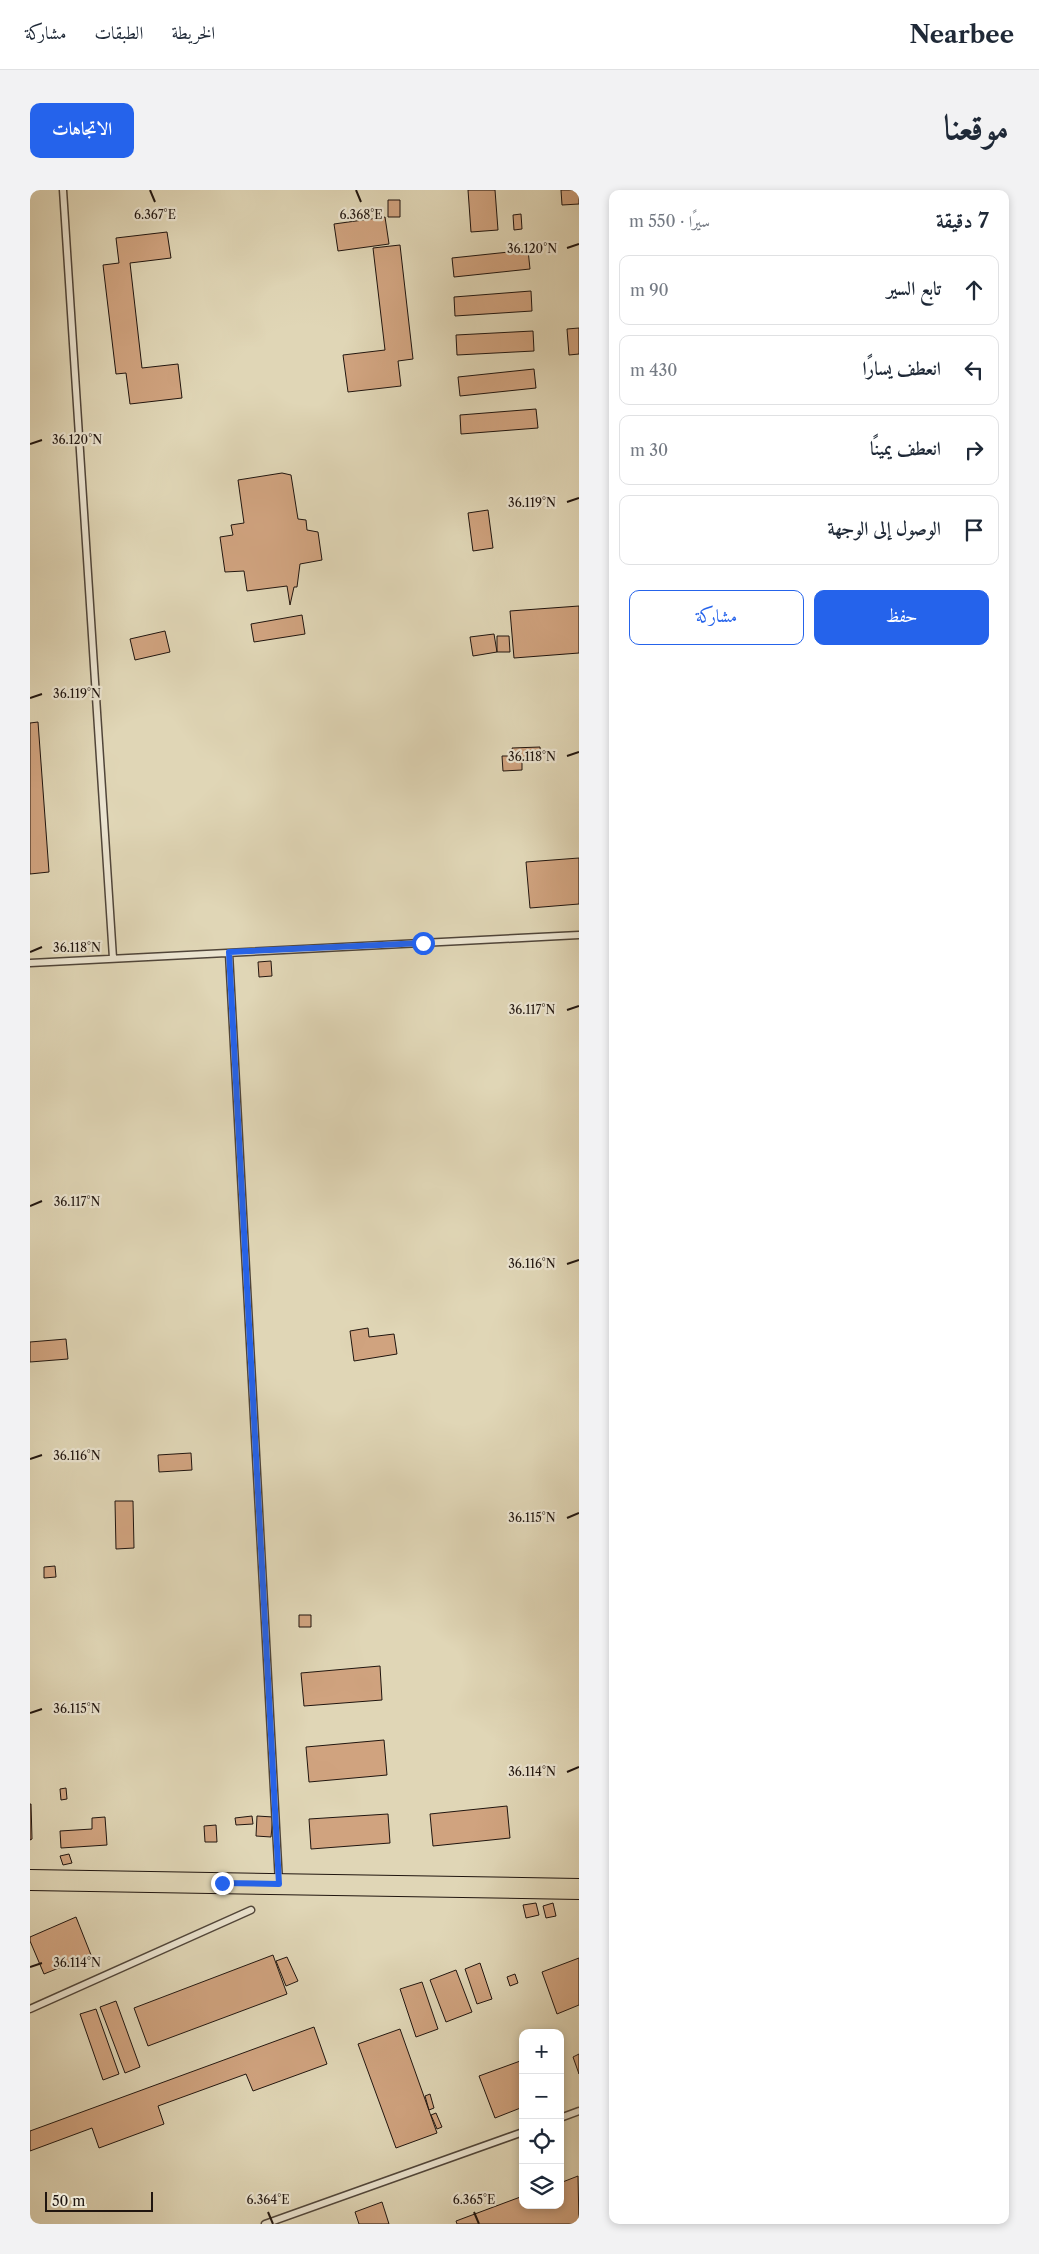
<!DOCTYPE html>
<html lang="ar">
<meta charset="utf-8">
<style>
body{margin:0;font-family:"Libre Caslon Text",Amiri,serif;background:#f2f2f3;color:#1f2937;direction:rtl}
.controls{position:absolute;right:15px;bottom:15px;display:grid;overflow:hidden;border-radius:10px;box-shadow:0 2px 8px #0003}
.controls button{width:45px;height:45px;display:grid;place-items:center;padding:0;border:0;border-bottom:1px solid #e0e1e3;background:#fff;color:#1f2937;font:25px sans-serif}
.scale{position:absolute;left:15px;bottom:12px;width:108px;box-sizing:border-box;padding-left:5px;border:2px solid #20150f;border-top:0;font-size:14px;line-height:18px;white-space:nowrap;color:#20150f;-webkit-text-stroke:4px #ebe4d0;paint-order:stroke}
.stop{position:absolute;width:15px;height:15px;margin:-11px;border:4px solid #2563eb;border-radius:50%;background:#fff}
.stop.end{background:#2563eb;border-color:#fff;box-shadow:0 1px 5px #0008}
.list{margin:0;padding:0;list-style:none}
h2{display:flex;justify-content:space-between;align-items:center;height:65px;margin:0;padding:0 20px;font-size:21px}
h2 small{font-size:16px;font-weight:400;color:#747a83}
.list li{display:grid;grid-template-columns:32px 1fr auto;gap:15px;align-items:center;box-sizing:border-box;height:70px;margin:0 10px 10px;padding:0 10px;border:1px solid #e0e1e3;border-radius:10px}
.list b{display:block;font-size:19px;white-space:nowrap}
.list em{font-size:16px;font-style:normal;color:#747a83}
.actions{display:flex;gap:10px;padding:15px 20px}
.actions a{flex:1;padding:11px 0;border:1px solid #2563eb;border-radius:10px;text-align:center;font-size:18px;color:#2563eb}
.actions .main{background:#2563eb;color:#fff}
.icon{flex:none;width:28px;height:28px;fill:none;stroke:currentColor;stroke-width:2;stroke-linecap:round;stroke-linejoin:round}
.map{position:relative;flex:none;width:549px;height:2034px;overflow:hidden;direction:ltr;border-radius:10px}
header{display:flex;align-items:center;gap:30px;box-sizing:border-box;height:70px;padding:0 25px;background:#fff;border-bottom:1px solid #e0e1e3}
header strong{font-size:24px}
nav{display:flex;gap:28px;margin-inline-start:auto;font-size:18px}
.intro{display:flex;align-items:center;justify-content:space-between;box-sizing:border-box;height:120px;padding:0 30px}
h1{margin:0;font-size:35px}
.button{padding:12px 22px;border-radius:10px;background:#2563eb;color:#fff;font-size:18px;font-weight:700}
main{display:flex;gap:30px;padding:0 30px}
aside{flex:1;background:#fff;border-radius:10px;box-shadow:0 2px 8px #0003}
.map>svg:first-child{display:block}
.building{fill:#d0a37f;stroke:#20150f}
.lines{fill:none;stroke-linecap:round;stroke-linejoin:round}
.service-casing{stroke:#504539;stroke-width:9}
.primary-casing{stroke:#20150f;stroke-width:22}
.service{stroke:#ebe4d0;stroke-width:6}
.primary{stroke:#e0d6b6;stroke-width:20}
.route{stroke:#2563eb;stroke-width:6}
.ticks{fill:none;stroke:#20150f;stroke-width:2}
.ticks-label{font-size:12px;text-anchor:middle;fill:#20150f;stroke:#ebe4d0;stroke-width:4.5;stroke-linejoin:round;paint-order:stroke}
</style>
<header>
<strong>Nearbee</strong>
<nav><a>الخريطة</a><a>الطبقات</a><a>مشاركة</a></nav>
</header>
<div class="intro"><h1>موقعنا</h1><a class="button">الاتجاهات</a></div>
<main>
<aside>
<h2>7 دقيقة<small>سيرًا · 550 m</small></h2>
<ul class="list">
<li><svg class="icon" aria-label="ahead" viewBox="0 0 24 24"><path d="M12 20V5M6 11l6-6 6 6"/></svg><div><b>تابع السير</b></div><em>90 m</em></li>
<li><svg class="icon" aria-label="left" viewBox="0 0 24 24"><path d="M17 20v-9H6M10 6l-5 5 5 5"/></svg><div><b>انعطف يسارًا</b></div><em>430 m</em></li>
<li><svg class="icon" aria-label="right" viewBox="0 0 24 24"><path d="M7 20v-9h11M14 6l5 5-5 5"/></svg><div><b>انعطف يمينًا</b></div><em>30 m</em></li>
<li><svg class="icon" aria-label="arrive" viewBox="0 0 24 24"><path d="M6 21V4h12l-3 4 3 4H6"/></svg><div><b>الوصول إلى الوجهة</b></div></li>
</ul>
<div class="actions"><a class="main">حفظ</a><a>مشاركة</a></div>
</aside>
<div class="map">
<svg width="549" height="2034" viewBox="0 0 549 2034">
<rect width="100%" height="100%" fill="#e0d6b6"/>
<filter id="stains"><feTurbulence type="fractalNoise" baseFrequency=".004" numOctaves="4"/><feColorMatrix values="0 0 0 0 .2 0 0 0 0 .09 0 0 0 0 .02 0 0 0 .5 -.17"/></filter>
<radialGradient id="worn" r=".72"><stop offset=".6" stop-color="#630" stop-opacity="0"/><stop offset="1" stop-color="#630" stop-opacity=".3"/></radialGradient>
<path class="building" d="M438 0H465L468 40 441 42Z
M531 0H549V14L532 15Z
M358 10H370V27H358Z
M491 24 492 39 484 40 483 25Z
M355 27 359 54 308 61 304 34Z
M137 42 141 68 100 73 112 178 148 174 152 208 100 214 96 183 86 184 73 75 89 73 86 48Z
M370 55 383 169 368 171 371 196 318 202 313 165 355 160 343 58Z
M498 60 500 79 424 87 422 68Z
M501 101 502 121 425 126 424 107Z
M549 138V164L539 165 537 139Z
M503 141 504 161 427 165 426 145Z
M504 179 506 198 430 206 428 187Z
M506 219 508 238 431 244 430 225Z
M252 283 261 285 268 329 276 330 277 340 288 342 292 370 270 374 267 397H264L260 415 257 396 217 401 214 381 195 382 190 347 203 345 201 335 214 333 208 290Z
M458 320 463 358 443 361 438 323Z
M549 416V463L484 468 480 421Z
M272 425 275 444 224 452 221 434Z
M135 441 140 462 105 470 100 449Z
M464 444 467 462 443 466 440 447Z
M467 446H479L480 462H467Z
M8 532 19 682 0 684V533Z
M510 557 511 570 492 571V580L473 581 472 566H483L482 558Z
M549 668V714L500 718 496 672Z
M241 771 242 786 229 787 228 772Z
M338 1138 339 1147 364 1144 367 1164 324 1171 320 1141Z
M36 1149 38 1169 0 1172V1152Z
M161 1263 162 1280 129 1282 128 1265Z
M85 1311H103L104 1358 86 1359Z
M25 1376 26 1387 14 1388V1377Z
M269 1425H281V1437H269Z
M350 1476 352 1510 274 1516 271 1483Z
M354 1550 357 1585 279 1592 276 1557Z
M36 1598 37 1609 31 1610 30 1599Z
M1 1614 2 1649 0 1650V1614Z
M477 1616 480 1648 403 1656 400 1624Z
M358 1624 360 1653 281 1659 279 1629Z
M222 1626 223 1634 206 1635 205 1628Z
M227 1626 243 1627 241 1647 226 1646Z
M75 1627 77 1655 31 1658 30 1641 62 1639V1628Z
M186 1635 187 1652H175L174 1636Z
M39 1664 42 1673 33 1675 30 1666Z
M506 1713 509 1725 496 1728 493 1715Z
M523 1713 526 1726 516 1728 513 1716Z
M46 1727 61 1765 14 1784 0 1751V1747Z
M243 1765 257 1804 118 1856 104 1818Z
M257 1767 268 1791 256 1796 246 1771Z
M549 1768V1815L527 1824 512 1782Z
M450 1773 462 1809 447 1814 435 1779Z
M426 1780 442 1822 416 1832 400 1790Z
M485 1784 488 1793 480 1796 477 1787Z
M392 1792 408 1839 386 1847 370 1799Z
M86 1811 110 1877 95 1883 70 1817Z
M66 1819 89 1884 73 1890 50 1824Z
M284 1837 297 1874 223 1901 216 1884 128 1916 134 1934 69 1958 62 1938 0 1961V1941Z
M370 1839 407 1943 366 1958 328 1854Z
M549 1864V1884L543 1867Z
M493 1870V1917L465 1928 449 1886Z
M400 1904 404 1918 399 1920 395 1906Z
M406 1923 412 1937 407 1939 401 1925Z
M548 1986 549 2034H427L426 2031 493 2006V2015H530V1993Z
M352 2012 359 2034H329L325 2022Z"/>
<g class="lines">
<defs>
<path id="service" d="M33 0 83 768
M199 763 249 1693
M0 773 549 745
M0 1819 221 1720
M530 1928 549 1921
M235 2034 493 1942"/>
<path id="primary" d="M0 1690 549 1699"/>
</defs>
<use href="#service" class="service-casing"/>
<use href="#primary" class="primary-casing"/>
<use href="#service" class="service"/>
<use href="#primary" class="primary"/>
</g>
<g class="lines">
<path class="route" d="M192 1693 249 1694 199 762 393 753"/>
</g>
<path class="ticks" d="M120 0 125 12M326 0 331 12M537 58 549 54M0 254 12 250M537 312 549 308M0 508 12 504M537 566 549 562M0 762 12 757M537 820 549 816M0 1016 12 1011M537 1074 549 1070M0 1269 12 1265M537 1328 549 1323M0 1523 12 1519M537 1582 549 1577M0 1777 12 1773M238 2022 243 2034M444 2022 449 2034"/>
<g class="ticks-label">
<text x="331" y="29">6.368°E</text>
<text x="125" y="29">6.367°E</text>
<text x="502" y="63">36.120°N</text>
<text x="47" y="254">36.120°N</text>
<text x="502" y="317">36.119°N</text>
<text x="47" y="508">36.119°N</text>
<text x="502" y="571">36.118°N</text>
<text x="47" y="762">36.118°N</text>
<text x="502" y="824">36.117°N</text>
<text x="47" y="1016">36.117°N</text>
<text x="502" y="1078">36.116°N</text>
<text x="47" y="1270">36.116°N</text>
<text x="502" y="1332">36.115°N</text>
<text x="47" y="1523">36.115°N</text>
<text x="502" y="1586">36.114°N</text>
<text x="47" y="1777">36.114°N</text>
<text x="238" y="2014">6.364°E</text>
<text x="444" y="2014">6.365°E</text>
</g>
<rect width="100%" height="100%" filter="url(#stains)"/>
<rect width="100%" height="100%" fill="url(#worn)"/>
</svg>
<div class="controls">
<button>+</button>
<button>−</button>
<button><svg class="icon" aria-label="locate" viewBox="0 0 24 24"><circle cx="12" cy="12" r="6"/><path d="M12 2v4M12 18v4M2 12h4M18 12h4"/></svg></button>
<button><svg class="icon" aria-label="layers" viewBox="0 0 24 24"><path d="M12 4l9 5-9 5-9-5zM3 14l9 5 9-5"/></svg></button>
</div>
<div class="scale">50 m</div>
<div class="stop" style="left:393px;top:753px"></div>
<div class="stop end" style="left:192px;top:1693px"></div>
</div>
</main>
